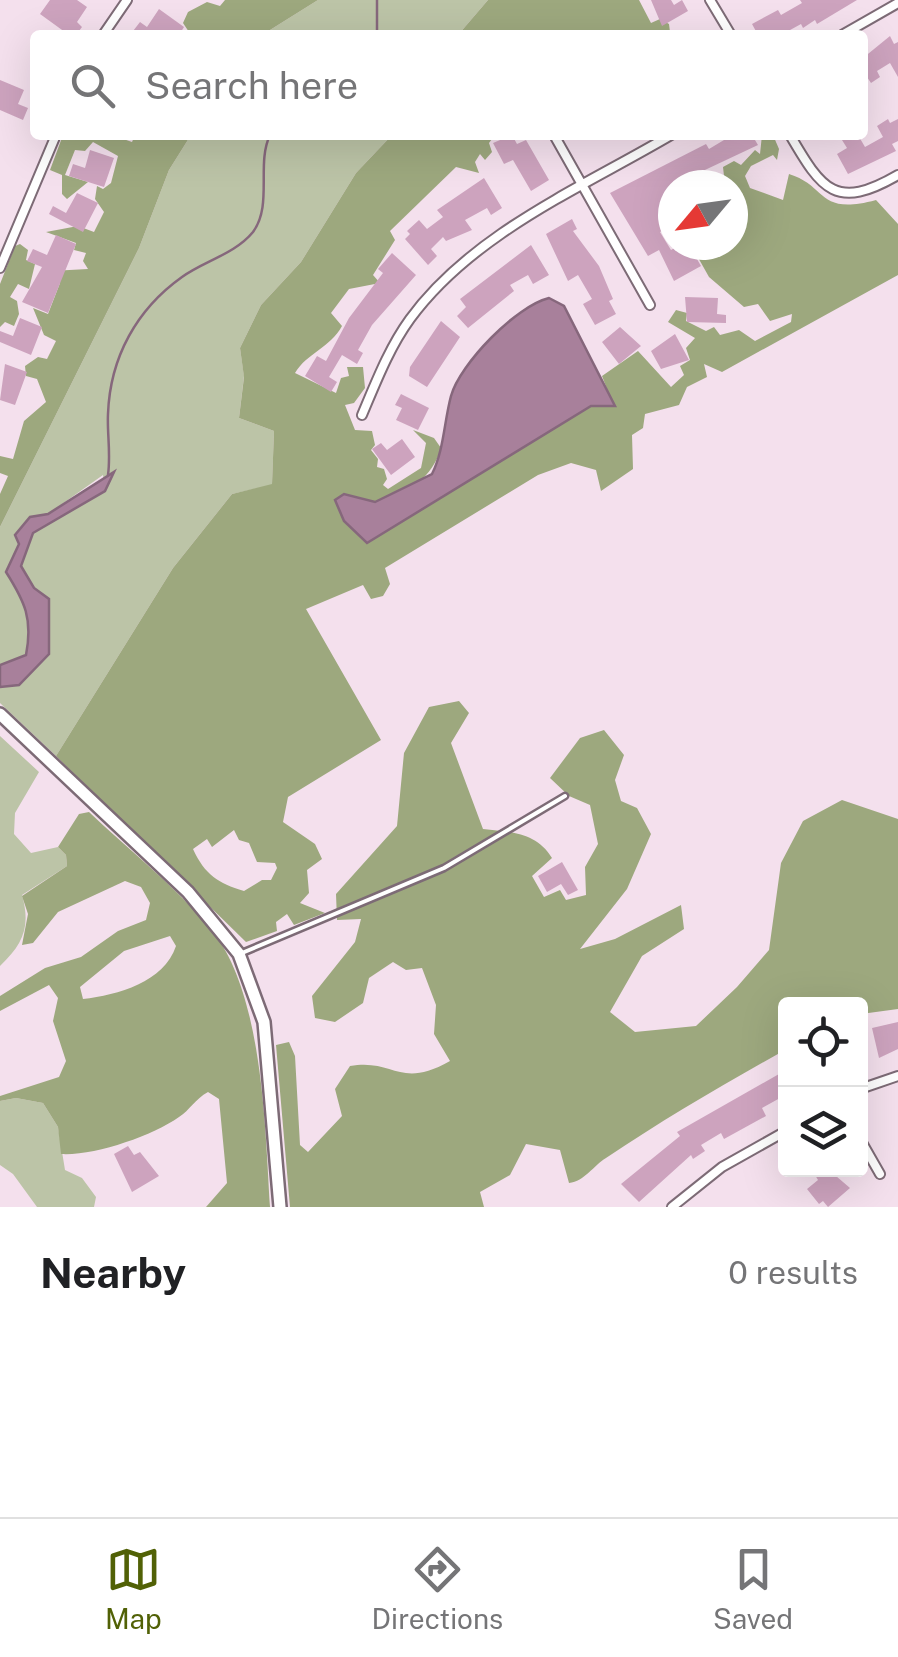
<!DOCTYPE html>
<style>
body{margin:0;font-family:"Public Sans",sans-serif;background:#f6f6f6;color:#202124}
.controls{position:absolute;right:30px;bottom:30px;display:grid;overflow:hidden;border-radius:10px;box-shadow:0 10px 40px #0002}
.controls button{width:90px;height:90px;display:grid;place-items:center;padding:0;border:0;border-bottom:2px solid #e0e0e0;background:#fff;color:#202124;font:50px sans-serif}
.compass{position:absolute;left:658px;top:170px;width:90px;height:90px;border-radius:50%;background:#fff;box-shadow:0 10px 40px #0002;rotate:241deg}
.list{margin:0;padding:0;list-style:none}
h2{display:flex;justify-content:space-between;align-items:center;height:130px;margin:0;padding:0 40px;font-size:42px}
h2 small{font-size:32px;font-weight:400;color:#757577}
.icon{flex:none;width:55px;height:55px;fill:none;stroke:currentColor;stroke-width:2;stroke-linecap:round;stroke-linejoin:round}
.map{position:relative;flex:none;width:898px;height:1207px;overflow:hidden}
.search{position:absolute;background:#fff;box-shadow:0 10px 40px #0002;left:30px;right:30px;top:30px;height:110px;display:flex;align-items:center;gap:25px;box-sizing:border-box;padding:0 35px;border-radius:10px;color:#757577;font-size:38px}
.sheet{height:310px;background:#fff}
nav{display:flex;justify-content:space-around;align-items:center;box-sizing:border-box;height:140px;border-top:2px solid #e0e0e0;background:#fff;font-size:28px;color:#757577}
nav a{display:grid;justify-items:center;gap:5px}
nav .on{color:#516106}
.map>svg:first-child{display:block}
.green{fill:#bcc4a7}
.forest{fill:#9da87e;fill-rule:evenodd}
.water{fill:#a8809b;stroke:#86677c;stroke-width:2.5}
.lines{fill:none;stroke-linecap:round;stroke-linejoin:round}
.stream{stroke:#86677c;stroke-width:2.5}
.building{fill:#cda3be}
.lane-casing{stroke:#7d6b76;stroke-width:9}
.street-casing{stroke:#7d6b76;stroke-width:12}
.secondary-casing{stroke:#7d6b76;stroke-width:16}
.lane{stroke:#fff;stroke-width:4}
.street{stroke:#fff;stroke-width:8}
.secondary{stroke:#fff;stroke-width:11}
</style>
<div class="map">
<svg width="898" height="1207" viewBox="0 0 898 1207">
<rect width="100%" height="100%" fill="#f4e0ed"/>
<path class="green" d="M318 0H488L458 35H262Z
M191 135H392L356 173 301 262 261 305 240 348 244 376 239 418 274 431 272 485 232 494 173 568 56 756 0 703V687L19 685 49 654 34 588 21 566 33 533 105 491 103 475 48 514 30 517 6 572C25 602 33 619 26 655L0 665V527L139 248 169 170Z
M0 736 39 772 15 813 14 834 31 853 58 847 66 855 67 866 22 895C31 927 23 944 0 966Z
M16 1098 43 1103 58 1127 65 1170 82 1178 96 1197 94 1207H37L13 1174 0 1165V1101Z"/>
<path class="forest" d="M225 0H318L262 35H191L183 23 188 12 207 2 220 6Z
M488 0H639L651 23 660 19 669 24 670 32 458 35Z
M63 135C87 135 107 133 132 142L135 135H191L169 170 139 248 0 527V494L8 476 0 473V456L13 459 24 421 46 402 37 379 26 376 25 366 38 357 47 359 56 341 44 335 33 308 48 314 60 283 51 271 88 269 83 261 86 253 74 250 76 243 46 232 78 226 94 232 104 212 95 199 97 186 103 189 111 183 118 156 93 142 85 151 75 150 65 175 88 182 67 199 62 194V175L50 170Z
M392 135H495L489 143 492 152 485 160 480 154 475 162 479 173 456 167 390 231 395 240 373 275 380 283 349 289 331 313 342 326C330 348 307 353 295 373L336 393 341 378 349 376 347 367H363L365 388 354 403 345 405 355 430 372 431 375 445 371 450 378 459 377 467 384 469 387 479 383 485 388 489 421 468 426 443 413 430 434 438 441 448C434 475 405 499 376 502 367 502 353 496 344 494L367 543 591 405 614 407 602 376 638 351 671 387 684 375 680 366 690 360 686 348 695 338 668 322 676 310 687 313 686 321 706 331 714 327 720 335 739 330 755 341 791 322 792 314 770 321 758 304 744 307 709 277 691 245H733V185H725L723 167 734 161 741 165 755 150 760 154 762 135H773L779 149 777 160 773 155 751 166 745 176 750 188 783 200 789 174C828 186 817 216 876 200L898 224V275L722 372 704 364 707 377 687 387 679 405 645 414 643 428 632 435 633 469 601 491 596 470 571 463 538 475 385 568 390 584 383 596 371 599 363 585 306 609 381 740 288 797 283 822 315 844 322 859 307 870 309 893 300 903 325 913 294 925 287 914 276 922 277 931 246 942 56 756 173 568 232 494 272 484 274 431 239 418 244 377 240 348 261 305 301 262 356 173ZM234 830 239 840 249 843 257 862 275 863 277 868 271 880H262L244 891C218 883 205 875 193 849L207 839 212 847Z
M20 244 28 250 26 260 35 264 29 289 18 284 10 297 17 301 19 314 14 326 5 322 0 327V284L15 246Z
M459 701 469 713 451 743 483 829C511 832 536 832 552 858L532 876 544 897 560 890 566 900 586 895 585 867 598 844 590 805 569 796 550 778 580 738 604 730 624 755 615 780 621 801 637 808 651 834 627 889 580 949 615 939 681 905 684 929 642 956 610 1012 635 1032 696 1026 737 987 769 950 781 863 803 821 842 800 898 819V1009L861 1014 860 1004H786L785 1050C724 1084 664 1119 606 1158 593 1166 585 1181 569 1183L560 1150 526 1144 510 1175 480 1192 484 1207H290L276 1045 289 1042 295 1056 300 1145 308 1152 342 1116 335 1089 350 1066C394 1058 399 1090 450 1061L434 1034 436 1005 422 968 406 970 393 962 369 978 363 1003 335 1022 315 1018 312 996 355 942 361 919 337 920 336 894 397 826 404 753 429 707Z
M89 812C129 850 175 886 210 928 263 991 265 1126 270 1207H206L227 1183 219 1099 208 1092C195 1099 190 1110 179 1117 152 1136 94 1156 61 1154L58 1127 43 1103 16 1098 0 1101V1096L59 1077 66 1061 53 1021 58 998 49 985 0 1011V996L45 968 81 957 118 931 146 920 150 903 141 887 125 881 58 912 33 943 22 945 28 914 22 896 67 866 66 855 58 847 79 814ZM170 936 176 946C164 982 118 995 83 999L80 987 124 951Z"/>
<path class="water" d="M549 298 564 306 615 406H591L367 543 344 521 335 500 344 494 375 502 432 474C444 450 444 422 451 396 460 364 516 306 549 298Z
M114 472 105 491 33 533 21 566 34 588 49 599V654L19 685 0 687V665L26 655C33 619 25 602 6 572L19 544 15 535 30 517 48 514Z"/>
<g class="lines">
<path class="stream" d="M377 35V0
M108 475C111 453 107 434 108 414 110 357 137 309 182 277 204 261 235 254 253 232 273 205 256 164 270 135"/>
</g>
<path class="building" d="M50 0H77L87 7 77 22 82 27 76 35H69L40 14Z
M651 0H671L674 5 682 0 688 11 662 26Z
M800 0H857L817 24 815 20 803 28 801 24 781 35H758L752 24 778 10 781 15 802 3Z
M159 9 184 27 179 35H130L140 22 147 27Z
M890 36 894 44 898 42V77L890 63 877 71 880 77 871 83 867 77 863 79V58Z
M0 80 24 90 18 104 28 108 23 120 0 110Z
M888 119 890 123 898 119V141L892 144 896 151 848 174 837 154 847 148 842 140 858 135 865 147 883 137 877 126Z
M512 135 517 144 526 140 549 180 531 191 513 160 504 164 493 143Z
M721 135H752L758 145 673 185V201L660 209 670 226 660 232 671 250 680 245 686 255 693 252 701 266 674 281 659 250 648 256 610 193 706 144 709 149 724 140Z
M90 150 114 158 104 187 69 176 73 164 85 168Z
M484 178 502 208 491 215 487 208 465 220 472 230 446 241 443 237 431 249 437 256 428 265 405 239 410 234 407 231 419 220 427 229 443 217 437 210Z
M77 193 98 203 83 232 49 214 53 206 66 213Z
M572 219 577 229 573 231 599 266 613 299 609 301 616 314 595 325 583 304 592 299 578 275 568 281 546 234Z
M56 235 76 244 48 313 22 302 42 267 27 261 33 249 47 255Z
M531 245 549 275 533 284 528 275 510 285 514 291 468 328 457 316 466 307 460 299Z
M392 253 416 275 372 325 358 350 363 353 357 364 342 355 329 377 337 382 331 392 305 376 317 356 326 361 349 318 383 273 378 269Z
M685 297 718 298 717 314 726 315V323L687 322Z
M20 318 42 327 31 355 0 342V331L13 336Z
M441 321 460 337 427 387 409 376 410 367Z
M620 327 641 346 619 364 602 342Z
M675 334 689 360 661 369 651 351Z
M5 364 27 372 15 405 0 400Z
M401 394 429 408 418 430 396 420 402 408 395 405Z
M402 439 415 457 391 475 372 449 381 443 387 450Z
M562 862 578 890 568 895 561 884 547 892 538 876Z
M898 1022V1049L879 1058 872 1028Z
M786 1070V1107L780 1098 762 1108 766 1116 724 1139 721 1133 701 1145 705 1151 693 1159 691 1155 639 1202 621 1184 680 1136 677 1132Z
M128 1146 134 1155 140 1152 159 1176 132 1192 114 1154Z
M812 1170H829L850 1188 828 1207 823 1201 819 1204 807 1189 818 1180Z"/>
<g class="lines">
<defs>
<path id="lane" d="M242 953 444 868 565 796"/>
<path id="street" d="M710 0 731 35
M103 35 127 0
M842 35 898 3
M554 135 650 305
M790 135C822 190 836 211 898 175
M0 268 56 135
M362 415C376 382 389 348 410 319 473 233 581 188 671 135
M860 1089 898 1076
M860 1139 880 1174
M672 1207 722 1167 786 1131"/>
<path id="secondary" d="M0 714 188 892 239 954 264 1022 280 1207"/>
</defs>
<use href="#lane" class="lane-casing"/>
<use href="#street" class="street-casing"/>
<use href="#secondary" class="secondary-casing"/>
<use href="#lane" class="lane"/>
<use href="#street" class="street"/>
<use href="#secondary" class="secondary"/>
</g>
</svg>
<div class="controls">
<button><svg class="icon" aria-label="locate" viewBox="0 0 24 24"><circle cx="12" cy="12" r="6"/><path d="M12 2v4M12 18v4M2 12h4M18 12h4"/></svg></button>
<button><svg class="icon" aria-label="layers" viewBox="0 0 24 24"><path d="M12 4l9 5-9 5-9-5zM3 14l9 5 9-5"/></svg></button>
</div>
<svg class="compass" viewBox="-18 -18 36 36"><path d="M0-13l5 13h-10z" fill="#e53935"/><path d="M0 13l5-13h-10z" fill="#757577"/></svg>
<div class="search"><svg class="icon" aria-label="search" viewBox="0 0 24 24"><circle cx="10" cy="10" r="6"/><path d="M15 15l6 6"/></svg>Search here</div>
</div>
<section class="sheet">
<h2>Nearby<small>0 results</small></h2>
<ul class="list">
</ul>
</section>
<nav>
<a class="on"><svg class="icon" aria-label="map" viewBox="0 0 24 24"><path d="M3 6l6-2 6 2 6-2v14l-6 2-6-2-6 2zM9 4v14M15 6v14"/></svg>Map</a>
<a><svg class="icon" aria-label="directions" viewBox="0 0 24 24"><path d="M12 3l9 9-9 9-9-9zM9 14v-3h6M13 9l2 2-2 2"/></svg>Directions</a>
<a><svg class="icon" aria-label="saved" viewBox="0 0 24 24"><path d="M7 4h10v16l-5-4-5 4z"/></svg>Saved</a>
</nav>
